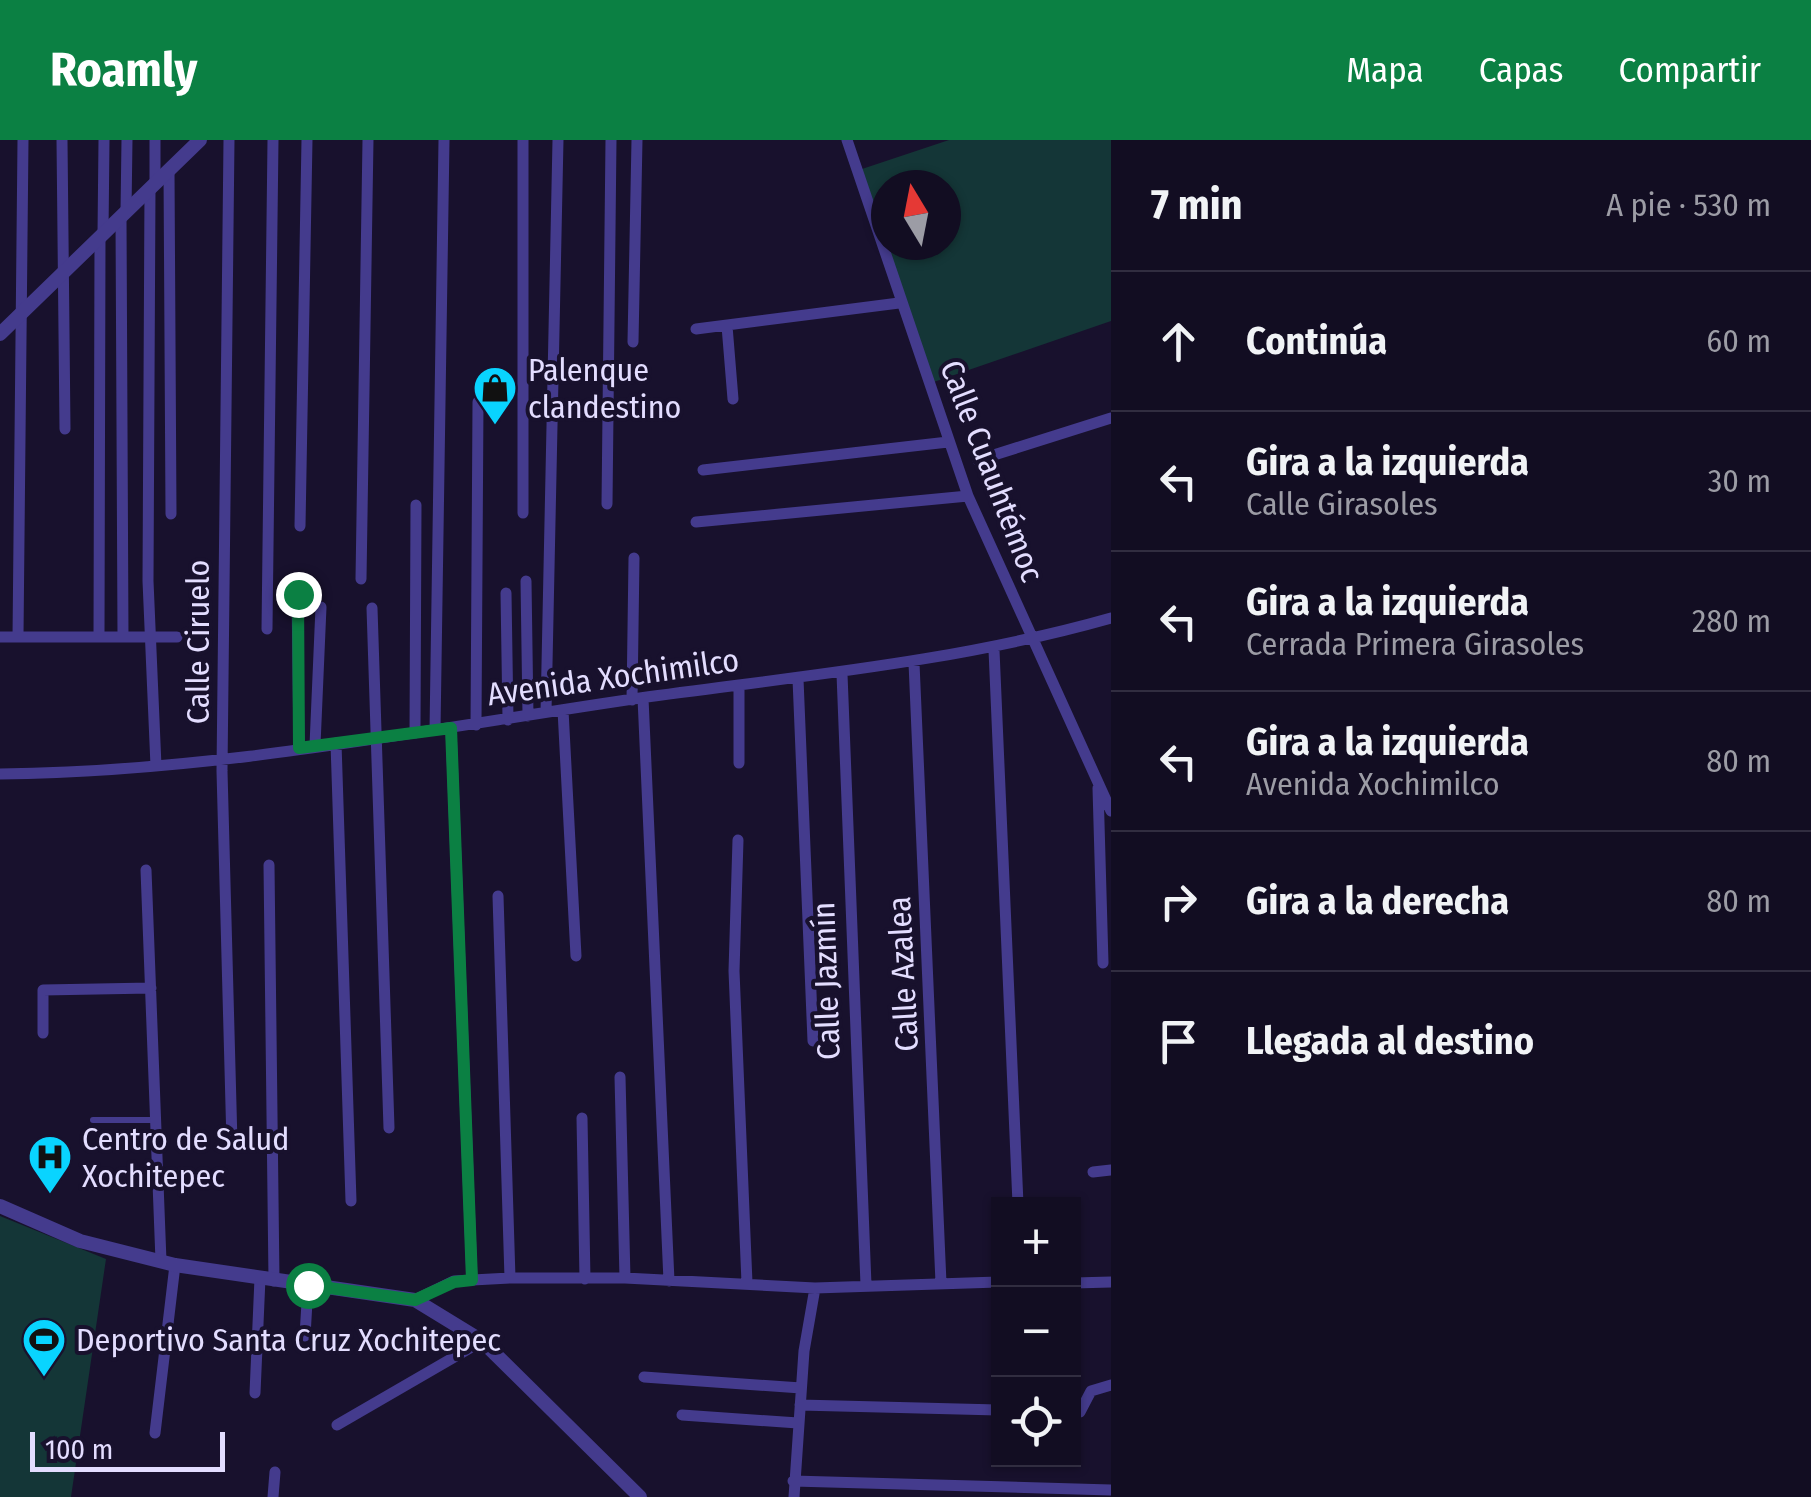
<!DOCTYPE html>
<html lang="es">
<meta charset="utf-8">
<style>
body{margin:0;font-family:"Fira Sans Condensed",sans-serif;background:#1f1b2f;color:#f1f3f6}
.controls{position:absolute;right:30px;bottom:30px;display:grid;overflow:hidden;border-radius:0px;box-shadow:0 2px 8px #0004}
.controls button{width:90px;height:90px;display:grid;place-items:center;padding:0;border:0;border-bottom:2px solid #312d40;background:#120d22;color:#f1f3f6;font:50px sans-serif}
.compass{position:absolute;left:871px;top:30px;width:90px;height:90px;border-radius:50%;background:#120d22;box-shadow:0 2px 8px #0004;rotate:350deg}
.scale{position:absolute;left:30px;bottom:25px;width:195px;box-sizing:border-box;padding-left:10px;border:5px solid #e3ddff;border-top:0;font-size:28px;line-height:35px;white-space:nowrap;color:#e3ddff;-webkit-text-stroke:8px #18112d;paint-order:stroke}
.stop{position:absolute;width:30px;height:30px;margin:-22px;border:8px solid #0b8043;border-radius:50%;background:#fff}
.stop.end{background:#0b8043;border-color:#fff;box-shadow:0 2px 10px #0008}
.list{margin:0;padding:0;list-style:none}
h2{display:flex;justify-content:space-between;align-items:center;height:130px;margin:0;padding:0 40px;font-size:42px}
h2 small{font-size:32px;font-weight:400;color:#9c9ca5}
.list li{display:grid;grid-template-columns:65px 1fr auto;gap:30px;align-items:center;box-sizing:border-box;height:140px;padding:0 40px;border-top:2px solid #312d40}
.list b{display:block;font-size:38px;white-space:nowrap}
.list p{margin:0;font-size:32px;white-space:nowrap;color:#9c9ca5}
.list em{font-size:32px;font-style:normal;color:#9c9ca5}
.icon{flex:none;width:55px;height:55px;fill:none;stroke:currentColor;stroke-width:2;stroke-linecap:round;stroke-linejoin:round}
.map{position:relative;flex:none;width:1111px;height:1357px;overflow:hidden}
header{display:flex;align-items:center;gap:60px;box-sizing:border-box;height:140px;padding:0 50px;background:#0b8043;color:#fff}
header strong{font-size:48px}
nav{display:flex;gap:55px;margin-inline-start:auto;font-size:35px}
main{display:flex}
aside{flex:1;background:#120d22}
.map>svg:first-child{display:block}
.grass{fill:#143637;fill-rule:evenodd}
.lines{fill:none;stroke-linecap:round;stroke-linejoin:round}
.service{stroke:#443b8d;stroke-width:6}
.minor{stroke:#443b8d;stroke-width:11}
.tertiary{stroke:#443b8d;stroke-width:14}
.route{stroke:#0b8043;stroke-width:12}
.labels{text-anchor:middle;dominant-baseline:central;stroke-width:8;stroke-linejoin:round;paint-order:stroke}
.poi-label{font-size:32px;fill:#e3ddff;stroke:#18112d;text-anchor:start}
.street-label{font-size:32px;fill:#e3ddff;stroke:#18112d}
</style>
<header>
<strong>Roamly</strong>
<nav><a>Mapa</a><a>Capas</a><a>Compartir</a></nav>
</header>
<main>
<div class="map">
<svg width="1111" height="1357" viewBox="0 0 1111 1357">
<rect width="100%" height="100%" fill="#18112d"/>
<path class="grass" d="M949 0H1111V181L928 244 859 30ZM886 45H946V105H886Z
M0 1076 106 1119 71 1357H0Z"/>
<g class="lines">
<path class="service" d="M93 980H155"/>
<path class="minor" d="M62 0 65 289
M229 0 222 631 232 1003
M847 0 968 356 1111 671
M169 30 171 374
M155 43V0
M150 48 148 441 156 626
M126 71 127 0
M121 77 123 497
M103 94 104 0
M727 186 733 259
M696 189 899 163
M633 202 637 0
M978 320 1111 278
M703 330 948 302
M607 364 611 0
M523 373V0
M696 382 968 356
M300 386 307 0
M361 439 368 0
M526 441 528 576
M506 453 508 580
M297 454 299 608
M372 468 389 988
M267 489 273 0
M0 497H177
M18 497 23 0
M99 497 100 98
M994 510 1018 1064
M914 523 941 1143
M842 534 866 1145
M798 539 813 901
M739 547V623
M643 558 669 1141
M632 560 634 418
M563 570 576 816
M546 572 558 0
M476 585 478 262
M451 588 472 1139
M435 590 444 0
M415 593 416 365
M336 603 351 1061
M315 605 321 467
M0 634C215 632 428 589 640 558 799 536 956 522 1111 478
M1098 648 1103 823
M738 700 734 831 747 1143
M269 725 274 1141
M146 730 161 1121
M498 756 510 1138
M43 893V850L151 848
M620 937 625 1138
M582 978 585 1139
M1093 1032 1111 1030
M1074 1143 1111 1142
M415 1160 454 1141 510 1138H625L815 1148 998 1142
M305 1196 308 1145
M644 1237 801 1248
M255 1253 260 1138
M800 1265 998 1270
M1074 1272H1080L1091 1251 1111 1245
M682 1275 798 1283
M337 1285 482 1201
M155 1293 175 1125
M793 1341 1111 1350
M273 1357 275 1332
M794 1357 804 1211 815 1148"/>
<path class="tertiary" d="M0 194 200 0
M0 1066 80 1101 175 1125 415 1160 482 1201 640 1357"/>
</g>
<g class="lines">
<path class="route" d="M298 454 299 608 451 588 472 1140 454 1142 415 1160 308 1145"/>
</g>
<defs>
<symbol id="shop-pin" viewBox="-11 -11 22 30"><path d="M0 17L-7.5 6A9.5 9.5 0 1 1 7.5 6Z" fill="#09d4ff" stroke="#18112d"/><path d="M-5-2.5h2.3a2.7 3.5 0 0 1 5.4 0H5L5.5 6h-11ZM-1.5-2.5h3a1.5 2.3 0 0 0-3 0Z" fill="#111"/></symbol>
<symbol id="hospital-pin" viewBox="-11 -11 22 30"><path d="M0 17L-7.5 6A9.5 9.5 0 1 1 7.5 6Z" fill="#09d4ff" stroke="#18112d"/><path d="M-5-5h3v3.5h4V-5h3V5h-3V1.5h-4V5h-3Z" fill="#111"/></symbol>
<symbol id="stadium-pin" viewBox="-11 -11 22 30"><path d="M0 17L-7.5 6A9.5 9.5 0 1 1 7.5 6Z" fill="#09d4ff" stroke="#18112d"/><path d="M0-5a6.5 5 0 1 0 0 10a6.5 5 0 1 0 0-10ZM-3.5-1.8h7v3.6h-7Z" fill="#111"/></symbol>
</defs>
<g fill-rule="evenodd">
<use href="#shop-pin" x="470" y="223" width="50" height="68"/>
<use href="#hospital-pin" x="25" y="992" width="50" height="68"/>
<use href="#stadium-pin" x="19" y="1175" width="50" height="68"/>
</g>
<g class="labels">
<g class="poi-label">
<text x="528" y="230">Palenque<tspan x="528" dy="37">clandestino</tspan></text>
<text x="82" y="999">Centro de Salud<tspan x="82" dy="37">Xochitepec</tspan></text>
<text x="76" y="1200">Deportivo Santa Cruz Xochitepec</text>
</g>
<g class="street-label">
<text transform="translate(992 331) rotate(69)">Calle Cuauhtémoc</text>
<text transform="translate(198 502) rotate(-90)">Calle Ciruelo</text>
<text transform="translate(613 537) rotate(-8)">Avenida Xochimilco</text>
<text transform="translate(903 834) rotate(-93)">Calle Azalea</text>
<text transform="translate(826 841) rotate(-92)">Calle Jazmín</text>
</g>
</g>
</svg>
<div class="controls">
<button>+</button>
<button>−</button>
<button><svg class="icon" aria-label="locate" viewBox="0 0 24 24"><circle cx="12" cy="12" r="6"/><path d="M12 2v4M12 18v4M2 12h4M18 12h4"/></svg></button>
</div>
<svg class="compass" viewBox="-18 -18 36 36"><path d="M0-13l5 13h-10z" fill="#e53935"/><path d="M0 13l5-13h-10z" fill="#9c9ca5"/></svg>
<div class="scale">100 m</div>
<div class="stop" style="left:308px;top:1145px"></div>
<div class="stop end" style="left:298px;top:454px"></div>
</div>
<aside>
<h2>7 min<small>A pie · 530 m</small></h2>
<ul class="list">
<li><svg class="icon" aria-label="ahead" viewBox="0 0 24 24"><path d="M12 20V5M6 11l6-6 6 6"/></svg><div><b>Continúa</b></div><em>60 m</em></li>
<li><svg class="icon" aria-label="left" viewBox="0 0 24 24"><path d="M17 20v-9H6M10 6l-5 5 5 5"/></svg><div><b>Gira a la izquierda</b><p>Calle Girasoles</p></div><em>30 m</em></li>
<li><svg class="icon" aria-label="left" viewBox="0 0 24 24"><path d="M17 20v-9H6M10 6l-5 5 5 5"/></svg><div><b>Gira a la izquierda</b><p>Cerrada Primera Girasoles</p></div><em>280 m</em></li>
<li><svg class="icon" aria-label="left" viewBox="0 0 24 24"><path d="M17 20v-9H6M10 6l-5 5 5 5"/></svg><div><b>Gira a la izquierda</b><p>Avenida Xochimilco</p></div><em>80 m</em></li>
<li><svg class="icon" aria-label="right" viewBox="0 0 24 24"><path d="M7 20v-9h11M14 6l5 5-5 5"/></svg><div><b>Gira a la derecha</b></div><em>80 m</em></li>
<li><svg class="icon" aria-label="arrive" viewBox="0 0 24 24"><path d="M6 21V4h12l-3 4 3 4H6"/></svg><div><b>Llegada al destino</b></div></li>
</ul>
</aside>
</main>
